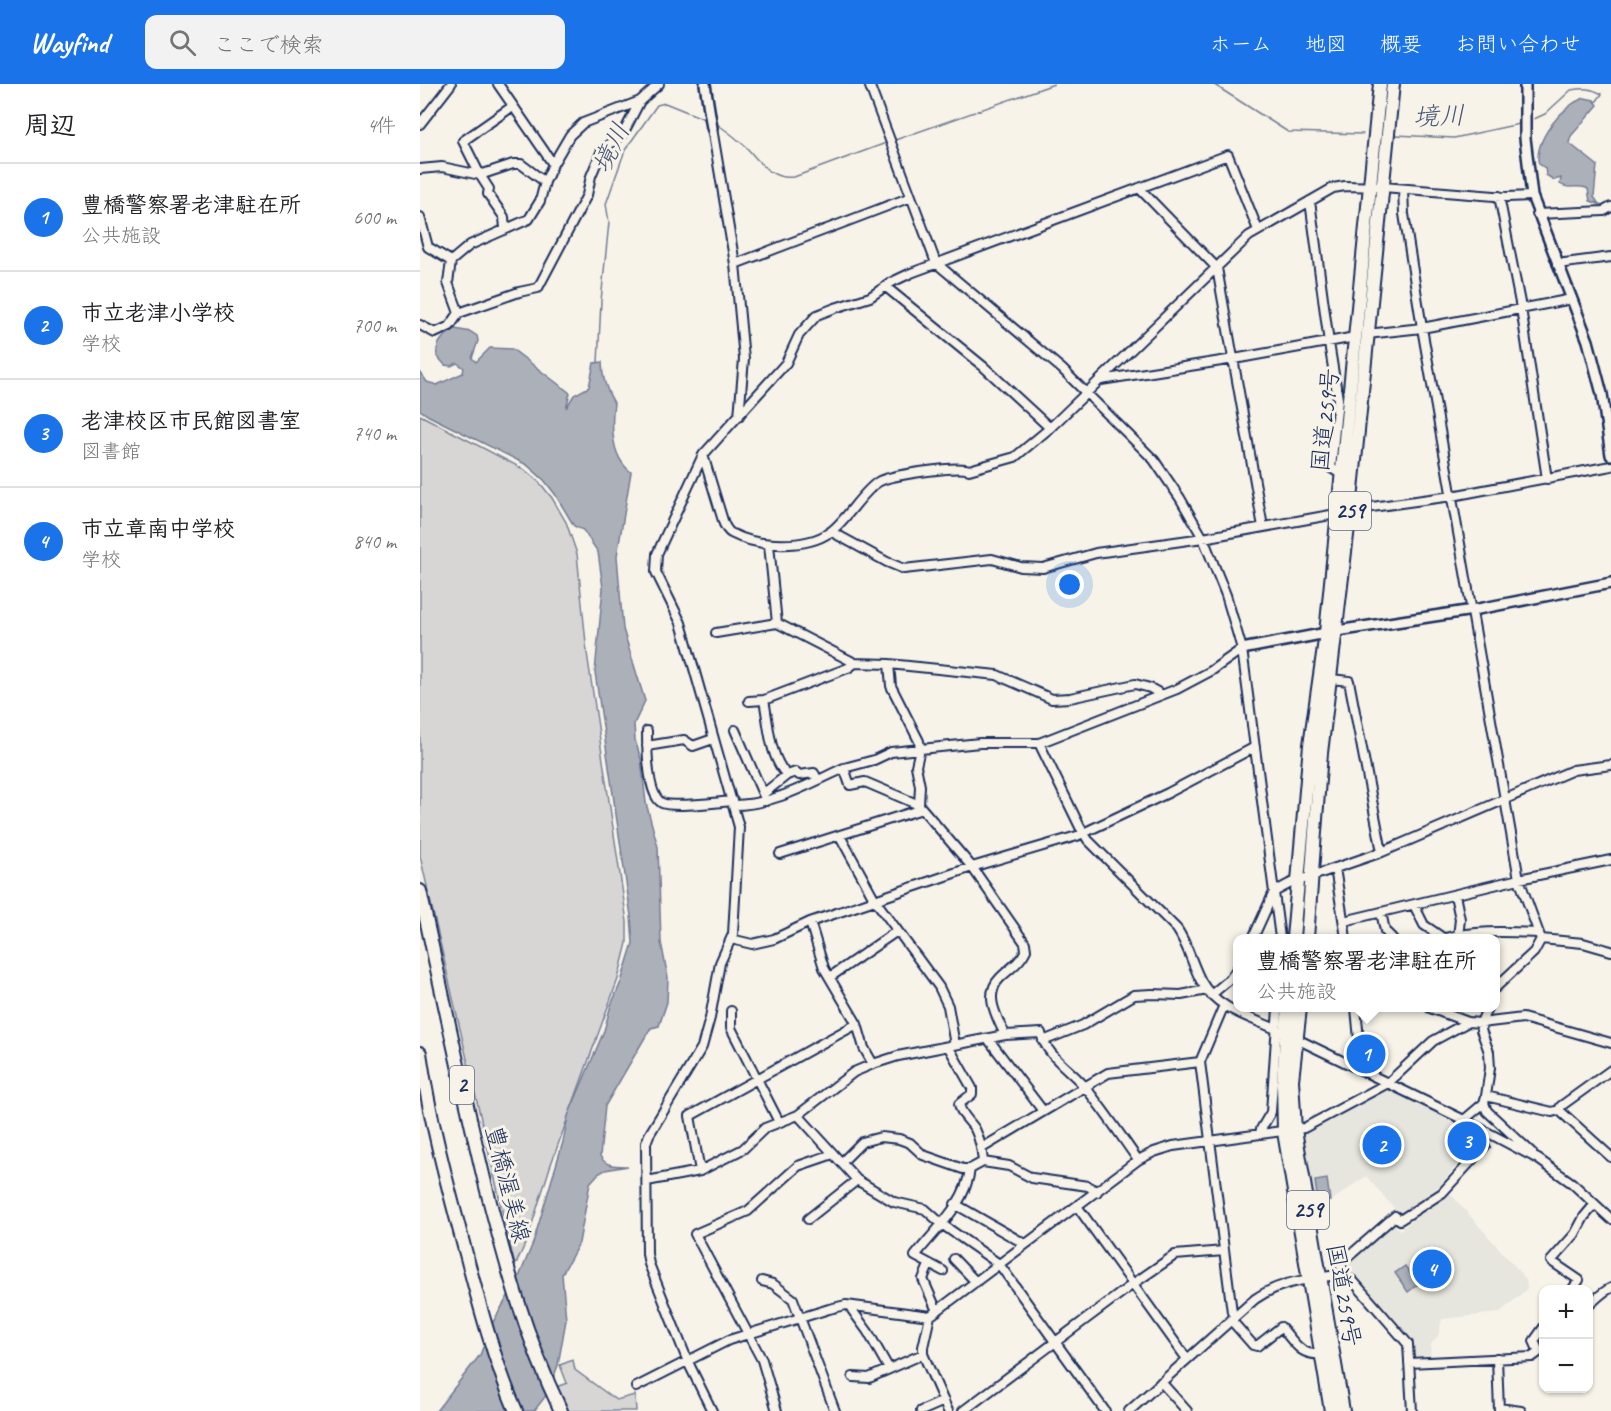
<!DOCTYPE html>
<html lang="ja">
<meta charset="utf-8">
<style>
body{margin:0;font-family:Caveat,"Klee One",sans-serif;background:#f2f2f2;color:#202124}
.controls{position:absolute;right:18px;bottom:18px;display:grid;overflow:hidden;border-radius:12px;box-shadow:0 2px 4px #0004}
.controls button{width:54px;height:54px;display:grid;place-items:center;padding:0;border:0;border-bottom:2px solid #e0e0e0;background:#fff;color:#202124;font:30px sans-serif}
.you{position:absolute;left:650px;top:501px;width:21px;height:21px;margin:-15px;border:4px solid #fff;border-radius:50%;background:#1a73e8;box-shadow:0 0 0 9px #1a73e833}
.badge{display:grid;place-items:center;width:39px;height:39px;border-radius:50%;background:#1a73e8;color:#fff;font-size:20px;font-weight:700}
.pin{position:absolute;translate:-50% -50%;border:3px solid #fff;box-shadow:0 2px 6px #0006}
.popup{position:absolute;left:813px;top:850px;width:267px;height:78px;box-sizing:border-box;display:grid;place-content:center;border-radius:12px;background:#fff;filter:drop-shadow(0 2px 4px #0005);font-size:20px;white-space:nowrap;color:#757577}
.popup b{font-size:22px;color:#202124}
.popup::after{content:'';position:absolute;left:50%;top:100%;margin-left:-12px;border:12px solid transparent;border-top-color:#fff}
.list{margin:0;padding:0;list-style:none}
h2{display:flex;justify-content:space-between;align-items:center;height:78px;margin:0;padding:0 24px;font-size:26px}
h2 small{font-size:20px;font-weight:400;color:#757577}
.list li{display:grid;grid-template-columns:39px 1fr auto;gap:18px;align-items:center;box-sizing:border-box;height:108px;padding:0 24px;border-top:2px solid #e0e0e0}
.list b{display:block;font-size:22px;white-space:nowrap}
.list p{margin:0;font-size:20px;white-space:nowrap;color:#757577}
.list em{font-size:20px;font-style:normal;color:#757577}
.icon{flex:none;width:33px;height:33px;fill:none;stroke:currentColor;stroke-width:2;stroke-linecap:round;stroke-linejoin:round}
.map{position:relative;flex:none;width:1191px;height:1327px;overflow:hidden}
header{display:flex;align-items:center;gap:36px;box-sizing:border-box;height:84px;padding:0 30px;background:#1a73e8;color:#fff}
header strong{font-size:28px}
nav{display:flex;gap:33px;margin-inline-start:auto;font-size:21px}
.search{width:420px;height:54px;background:#f2f2f2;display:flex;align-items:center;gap:15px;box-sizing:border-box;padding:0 21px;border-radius:12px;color:#757577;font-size:22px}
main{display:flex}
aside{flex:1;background:#fff}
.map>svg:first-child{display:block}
.built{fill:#e6e5de}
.green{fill:#d7d6d4;stroke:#798299;stroke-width:1.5}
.water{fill:#acb0b9;stroke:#727c95;stroke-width:1.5}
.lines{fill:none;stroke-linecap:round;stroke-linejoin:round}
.stream{stroke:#727c95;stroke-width:1.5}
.minor-casing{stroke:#1b2f5e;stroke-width:12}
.tertiary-casing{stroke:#1b2f5e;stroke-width:14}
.primary-casing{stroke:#1b2f5e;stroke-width:16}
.trunk-casing{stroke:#1b2f5e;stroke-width:16}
.minor{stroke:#f7f3e8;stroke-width:8}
.tertiary{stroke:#f7f3e8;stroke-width:9}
.primary{stroke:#f7f3e8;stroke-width:12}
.trunk{stroke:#f7f3e8;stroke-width:12}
.labels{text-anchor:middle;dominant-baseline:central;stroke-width:6;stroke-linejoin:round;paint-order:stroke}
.shield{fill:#f7f3e8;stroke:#5d6a87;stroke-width:1.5}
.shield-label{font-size:22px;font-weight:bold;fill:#1b2f5e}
.street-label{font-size:24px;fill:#1b2f5e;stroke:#f7f3e8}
.water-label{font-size:26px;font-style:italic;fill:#465679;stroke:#f7f3e8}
</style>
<header>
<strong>Wayfind</strong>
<div class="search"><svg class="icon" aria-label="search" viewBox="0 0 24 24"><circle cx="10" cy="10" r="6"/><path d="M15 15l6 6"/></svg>ここで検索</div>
<nav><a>ホーム</a><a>地図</a><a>概要</a><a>お問い合わせ</a></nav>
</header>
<main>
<aside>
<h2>周辺<small>4件</small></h2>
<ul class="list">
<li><span class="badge">1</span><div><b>豊橋警察署老津駐在所</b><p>公共施設</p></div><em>600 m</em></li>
<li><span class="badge">2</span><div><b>市立老津小学校</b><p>学校</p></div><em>700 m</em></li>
<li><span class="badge">3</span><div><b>老津校区市民館図書室</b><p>図書館</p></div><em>740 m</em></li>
<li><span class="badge">4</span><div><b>市立章南中学校</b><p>学校</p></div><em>840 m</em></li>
</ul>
</aside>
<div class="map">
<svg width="1191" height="1327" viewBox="0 0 1191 1327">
<rect width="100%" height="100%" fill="#f7f3e8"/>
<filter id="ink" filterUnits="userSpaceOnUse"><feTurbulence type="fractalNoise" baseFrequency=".0167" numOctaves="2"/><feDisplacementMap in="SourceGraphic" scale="12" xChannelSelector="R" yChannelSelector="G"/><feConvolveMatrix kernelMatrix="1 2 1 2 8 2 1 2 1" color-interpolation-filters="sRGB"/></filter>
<g filter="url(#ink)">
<path class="built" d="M969 1004 1048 1044 1036 1054 1046 1069 1020 1102 980 1131 946 1092 893 1130 882 1050 896 1045Z
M1028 1107 1106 1195 1107 1205 1079 1229 1022 1235 1018 1252 1011 1260 1010 1272H994L991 1254 937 1194 927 1190 925 1181 973 1139 980 1146Z"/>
<path class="green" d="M0 331 105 386 120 399 132 414 146 438 157 470 167 569 207 838V859L198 895 130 1083 107 1156 95 1182 0 772Z
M153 1276 155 1286 196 1316 215 1311 216 1327H149L136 1303 147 1299 140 1281Z"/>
<path class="water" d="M1165 14 1174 16 1178 21 1151 52 1149 59 1177 81 1174 113 1179 120 1170 117 1168 105C1158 99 1149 107 1140 100L1141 94 1134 96 1126 91 1125 84 1119 80C1112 58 1144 19 1165 14Z
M35 245 51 248 57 252 58 257 52 274 56 278 70 264 92 265 150 309 146 324 154 311 169 303 174 279 182 278C182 294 186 306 194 319 191 342 191 373 211 388L197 472 203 545 225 617 214 640 215 656 221 675 226 719 238 763 241 858 248 894 247 918 239 942 231 944 227 950 185 1022 180 1072C186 1083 197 1082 208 1082L185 1086 178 1090 170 1099 159 1159 142 1190 146 1236 138 1281 128 1309 114 1327H16L60 1271 73 1238 99 1193 113 1159 143 1058 148 1032 184 947 191 921 201 898 213 859 211 832 175 588 183 504 178 468 163 446 154 442 135 410 124 396 107 381 9 332 0 326V288L7 298 17 301 43 289 44 284 37 279 31 282 25 281 17 272C15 258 25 251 35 245Z
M907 1095 910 1117 898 1119 895 1097Z
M985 1182 998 1200 988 1208 975 1189Z"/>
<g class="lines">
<path class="stream" d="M793 0 868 48 943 50
M1114 35 1125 30 1151 6C1163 4 1171 4 1182 10L1176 18
M297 40C306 46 315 53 324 61 339 76 349 96 374 93L466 59
M976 51 1034 54 1099 40
M475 56 634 0
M1178 120 1185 121 1191 118
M178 279 181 217 189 138 186 120 205 66 237 21 245 19 287 36"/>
<defs>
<path id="minor" d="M78 0 133 80
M449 0 516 179 642 285 734 376 760 414 783 454 806 511 822 565 860 854
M0 40 31 0
M292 44 315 180 324 275 319 332
M0 85 22 83 60 91 93 80H101L125 98
M719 104 797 184 843 443
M983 105 984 130 1002 244 1099 795 1121 855 1114 868 1075 904
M1079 112 1101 224 1127 395
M890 117 909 259 918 315 911 384 921 390
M1117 130 1184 127 1191 123
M0 133 8 163 31 177
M85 145 84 133 68 110 69 105 60 91 43 57 93 22
M838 146 808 71 491 189 472 198 450 213 415 224 397 231 379 251 366 279 283 371 304 440C306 444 309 449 313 450 338 463 387 465 410 448 426 437 442 408 458 398 469 391 539 381 549 386L595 373 630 344 829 152 913 104 925 102 963 103 1087 113 1112 112
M315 180 491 113
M1137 180 1191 173
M466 203 564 283 630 344
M39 229 28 199 31 177 50 161 109 135 120 117 125 98 133 80 150 51 163 39 220 17 239 0
M0 241 15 249 30 242 39 229 99 208 118 204 167 111 171 92 182 66 203 50 220 17
M947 250 1002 244 1152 215
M681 296 814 275 935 253
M283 371 237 470 236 488 261 539 319 743 313 850 300 879 290 934 282 963 229 1051 226 1059 227 1170 229 1180 268 1278 292 1327
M930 426 1032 412 1191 382
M412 448 467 478 484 485 572 475 601 483 623 484 676 469 783 454 916 430
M349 461 357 539 435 579 469 580 577 591 632 615 650 614 715 600 730 604 741 610
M296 549 357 539
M469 580 471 602 499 657 500 665 496 682 500 702 499 721
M911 595 929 597 962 768
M344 616C349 640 349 673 367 691
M329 617 344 616 428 584 435 579
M315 646 346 717
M227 647C227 662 227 711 242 719 254 724 298 718 313 717
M619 659 660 743 668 756 757 845C768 861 772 880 781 897 797 926 833 934 860 947
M227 662 264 656 273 662 293 655
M424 684 454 676 471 668 560 659H619L757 605 791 587 822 565
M343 710 367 691 376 688 379 691 394 689 398 696
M314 721C353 721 389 700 424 684L430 701 445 698 499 721 552 783 605 859 606 866C600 879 590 884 580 894 563 911 577 933 585 951
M420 752 455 816 519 903 528 922 535 961
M360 770 502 725
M915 784 926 854
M1035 811 1040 835 1038 853
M994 821 1004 841 1023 854
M961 828 965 847 972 854
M924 837 1099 795 1191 776
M390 838 404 884 437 940 444 964 453 980
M833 854 854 808 869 800 962 768 1153 686 1191 681
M1025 854C1054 846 1090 848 1119 849
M311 855 332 860 354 855 390 838 552 783 657 752 748 709 835 663
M1121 855 1163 859 1191 867
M410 893 477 847
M791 911 810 895 817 885
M804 921 780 978 812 1228 815 1232
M1010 924 1048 938
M311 927V944L359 1038
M569 956 623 1027
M623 957 663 941 714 911 732 910 761 911 787 906
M881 957 1044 1036 1118 1075 1152 1099 1191 1135
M528 962 552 1004V1010L539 1020C541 1031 549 1036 555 1045 560 1055 562 1066 563 1078
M934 983 940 966 936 924
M1066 1012 1132 1028 1139 1026 1141 1022 1191 986
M1064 1019 1067 1027 1112 1069
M1139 1026 1191 1073
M378 1031 437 1096 474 1118 505 1125 523 1141 579 1180 685 1327
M1044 1036 1064 1019 1066 1012 1070 984 1069 968 1061 946V939L1067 924
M840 1050 841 1045 851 1028 858 924
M562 1064 688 989 780 978
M422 1078 442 1058 461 1053 479 1055 490 1059 503 1071 543 1085H550
M280 1087 270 1032 437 940
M227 1097 280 1087 323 1065 345 1044 378 1031 434 988 453 980 478 972 585 951 621 949C626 972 651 986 665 1003 684 1026 701 1052 718 1076
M535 1120 605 1160
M657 1122 767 1275
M388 1135 437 1096
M534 1175 556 1198
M509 1181 503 1195 517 1227
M523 1187 495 1172C515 1146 546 1120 550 1085L563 1078 589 1082 612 1094 668 1102 677 1108
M924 1192 920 1180 975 1132 980 1136 1022 1109 1065 1062 1058 1050 1059 1045
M342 1197 353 1200 373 1215 415 1327
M1152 1206 1159 1196 1131 1177 1155 1150 1164 1133 1175 1120
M432 1222V1226L448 1248 469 1285
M1168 1222C1175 1216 1183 1207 1191 1204
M510 1232 503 1263V1270L528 1327
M811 1236 833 1261 837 1262 861 1243C874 1258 880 1272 901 1270
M1077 1274 1079 1327
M989 1279 1112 1273 1119 1268 1114 1257 1124 1243
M433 1293 449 1294 503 1270
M741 1298 767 1327
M216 1303 309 1256 409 1225 426 1221 510 1232 718 1076 734 1068 753 1062 884 1044 968 999 1013 957 1048 938 1061 939 1103 934 1191 959
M1079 1324 1101 1327
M357 1327 342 1276 275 1150 328 1127 378 1082 413 1070
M501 1327 524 1317
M543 1327 713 1200 755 1171 804 1167
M709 1327 835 1215C861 1197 885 1196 916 1191L924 1192 933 1197 988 1260 992 1327"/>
<path id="tertiary" d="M285 0 292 44
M1105 0V54L1112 112 1168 257 1182 310 1191 371
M822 565 917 547 1053 526 1191 499"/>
<path id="primary" d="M0 807C21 903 41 999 64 1095 85 1177 104 1250 141 1327
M0 969C10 1037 28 1103 46 1170 60 1223 74 1276 96 1327"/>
<path id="trunk" d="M873 854 890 661 906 549 960 0
M887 854 901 669 930 426 973 0
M868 924 863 999 864 1048 911 1327
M880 924 872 996 875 1046 923 1327"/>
</defs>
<use href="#minor" class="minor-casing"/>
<use href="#tertiary" class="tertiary-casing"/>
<use href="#primary" class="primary-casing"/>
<use href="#trunk" class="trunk-casing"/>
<use href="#minor" class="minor"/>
<use href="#tertiary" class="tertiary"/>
<use href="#primary" class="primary"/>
<use href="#trunk" class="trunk"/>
</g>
</g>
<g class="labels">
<g class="shield">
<rect x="909" y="408" width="42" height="38" rx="4.5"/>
<rect x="30" y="982" width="24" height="38" rx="4.5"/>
<rect x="867" y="1107" width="42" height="38" rx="4.5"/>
</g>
<g class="shield-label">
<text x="930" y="427">259</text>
<text x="42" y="1001">2</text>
<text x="888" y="1126">259</text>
</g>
<g class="street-label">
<text transform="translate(905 336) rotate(-84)">国道259号</text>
<text transform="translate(88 1100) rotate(76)">豊橋渥美線</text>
<text transform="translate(924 1211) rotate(80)">国道259号</text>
</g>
<g class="water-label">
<text transform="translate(1019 32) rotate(-2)">境川</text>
<text transform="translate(191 64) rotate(-64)">境川</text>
</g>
</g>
</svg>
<div class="controls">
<button>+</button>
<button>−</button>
</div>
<div class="you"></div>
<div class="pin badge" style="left:946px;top:970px">1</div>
<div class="popup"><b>豊橋警察署老津駐在所</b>公共施設</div>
<div class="pin badge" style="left:962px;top:1061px">2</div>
<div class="pin badge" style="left:1047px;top:1057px">3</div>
<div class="pin badge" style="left:1012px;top:1185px">4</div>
</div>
</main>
